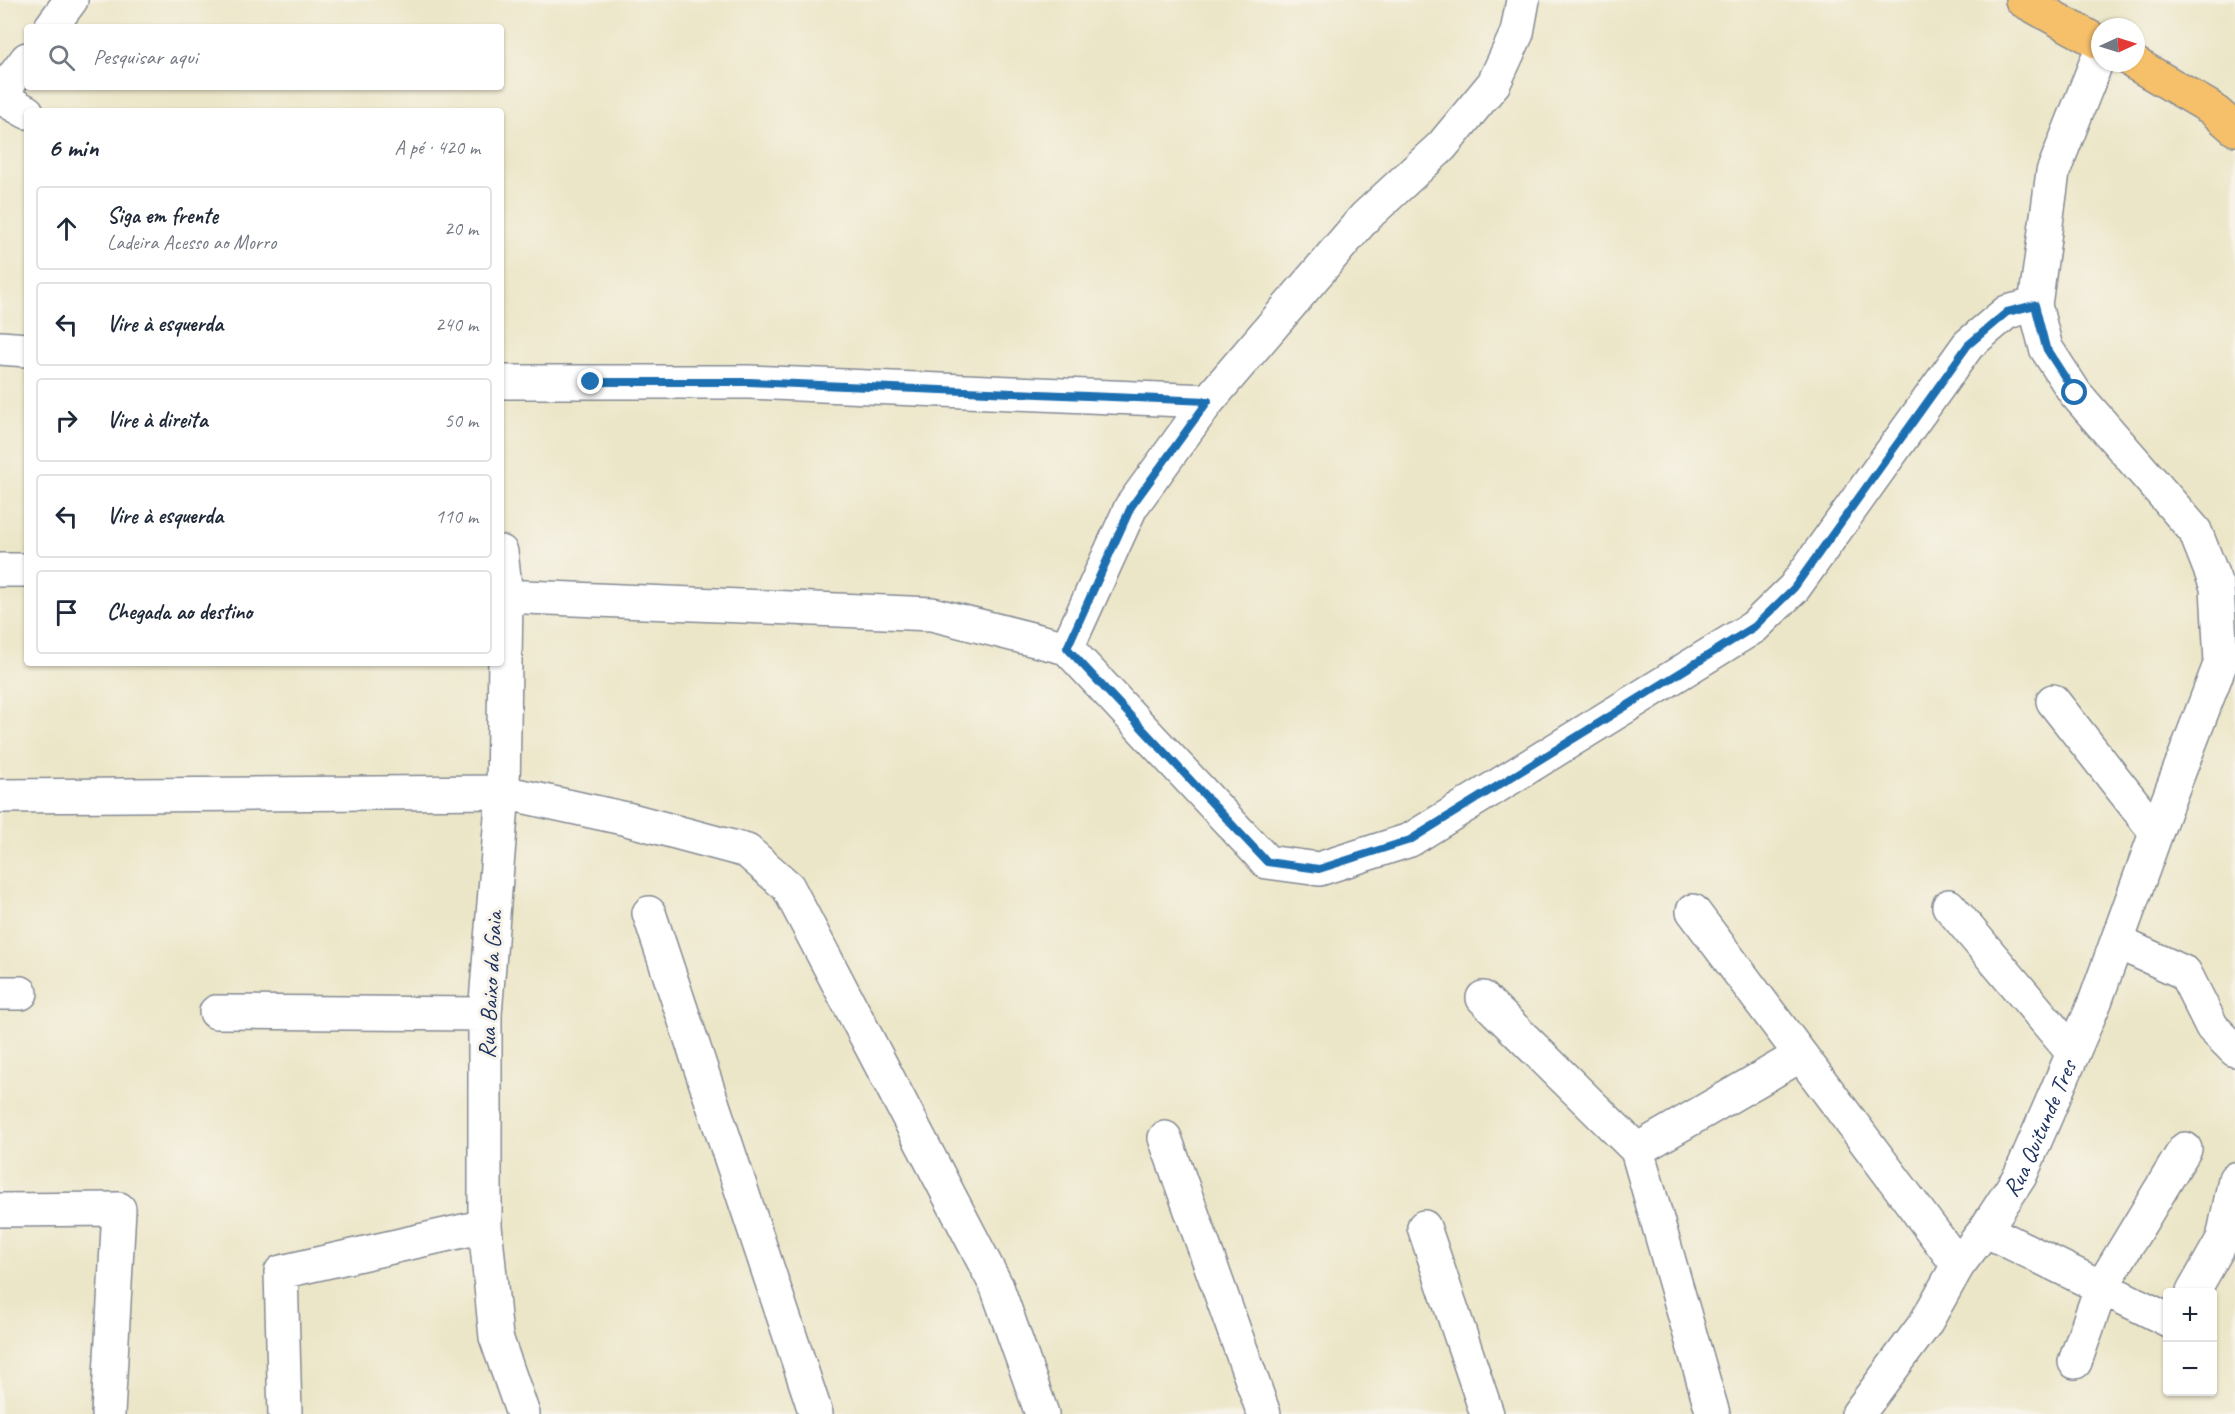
<!DOCTYPE html>
<html lang="pt">
<meta charset="utf-8">
<style>
body{margin:0;font-family:Caveat,sans-serif;background:#f2f2f3;color:#1f2937}
.controls{position:absolute;right:18px;bottom:18px;display:grid;overflow:hidden;border-radius:6px;box-shadow:0 2px 4px #0004}
.controls button{width:54px;height:54px;display:grid;place-items:center;padding:0;border:0;border-bottom:2px solid #e0e1e3;background:#fff;color:#1f2937;font:30px sans-serif}
.compass{position:absolute;left:2091px;top:18px;width:54px;height:54px;border-radius:50%;background:#fff;box-shadow:0 2px 4px #0004;rotate:86deg}
.stop{position:absolute;width:18px;height:18px;margin:-14px;border:4px solid #1f6fb2;border-radius:50%;background:#fff}
.stop.end{background:#1f6fb2;border-color:#fff;box-shadow:0 2px 6px #0008}
.list{margin:0;padding:0;list-style:none}
h2{display:flex;justify-content:space-between;align-items:center;height:78px;margin:0;padding:0 24px;font-size:26px}
h2 small{font-size:20px;font-weight:400;color:#747a83}
.list li{display:grid;grid-template-columns:39px 1fr auto;gap:18px;align-items:center;box-sizing:border-box;height:84px;margin:0 12px 12px;padding:0 12px;border:2px solid #e0e1e3;border-radius:6px}
.list b{display:block;font-size:22px;white-space:nowrap}
.list p{margin:0;font-size:20px;white-space:nowrap;color:#747a83}
.list em{font-size:20px;font-style:normal;color:#747a83}
.icon{flex:none;width:33px;height:33px;fill:none;stroke:currentColor;stroke-width:2;stroke-linecap:round;stroke-linejoin:round}
.map{position:relative;flex:none;width:2235px;height:1414px;overflow:hidden}
.search{position:absolute;background:#fff;box-shadow:0 2px 4px #0004;left:24px;top:24px;width:480px;height:66px;display:flex;align-items:center;gap:15px;box-sizing:border-box;padding:0 21px;border-radius:6px;color:#747a83;font-size:22px}
.panel{position:absolute;background:#fff;box-shadow:0 2px 4px #0004;left:24px;top:108px;width:480px;height:558px;border-radius:6px}
.map>svg:first-child{display:block}
.lines{fill:none;stroke-linecap:round;stroke-linejoin:round}
.minor-casing{stroke:#848a93;stroke-width:36}
.tertiary-casing{stroke:#848a93;stroke-width:36}
.primary-casing{stroke:#848a93;stroke-width:36}
.minor{stroke:#fff;stroke-width:33}
.tertiary{stroke:#fff;stroke-width:33}
.primary{stroke:#f6c06b;stroke-width:33}
.route{stroke:#1f6fb2;stroke-width:8}
.labels{text-anchor:middle;dominant-baseline:central;stroke-width:6;stroke-linejoin:round;paint-order:stroke}
.street-label{font-size:24px;fill:#1b2f5e;stroke:#f7f3e8}
</style>
<div class="map">
<svg width="2235" height="1414" viewBox="0 0 2235 1414">
<rect width="100%" height="100%" fill="#f7f3e8"/>
<filter id="ink" filterUnits="userSpaceOnUse"><feTurbulence type="fractalNoise" baseFrequency=".0167" numOctaves="2"/><feDisplacementMap in="SourceGraphic" scale="12" xChannelSelector="R" yChannelSelector="G"/><feConvolveMatrix kernelMatrix="1 2 1 2 8 2 1 2 1" color-interpolation-filters="sRGB"/></filter>
<filter id="wash" filterUnits="userSpaceOnUse"><feTurbulence type="fractalNoise" baseFrequency=".008" numOctaves="4" result="noise"/><feDisplacementMap in="SourceGraphic" scale="24" xChannelSelector="R" yChannelSelector="G"/><feGaussianBlur stdDeviation="1.35" result="paint"/><feColorMatrix in="noise" values="0 0 0 0 0 0 0 0 0 0 0 0 0 0 0 0 0 1.4 0 .05"/><feComposite in="paint" operator="in"/></filter>
<g filter="url(#wash)">
<rect width="100%" height="100%" fill="#ece6c8"/>
</g>
<g filter="url(#ink)">
<g class="lines">
<defs>
<path id="minor" d="M51 27 71 0
M0 95 27 59
M0 97 27 112
M0 348 27 350
M501 382H749L1208 401
M501 552 506 595 503 792 485 1014V1226L496 1337 523 1414
M0 570H27
M501 596 932 614 1067 648 1267 862 1319 869 1410 840 1754 627 1794 588 1968 345 2007 312 2035 305
M1067 648 1131 507 1208 401 1365 217 1442 146 1494 83 1517 33 1523 0
M2053 701 2156 832
M0 796 503 792 627 819 747 851 788 887 997 1287 1042 1414
M1949 906 2073 1053
M1693 911 1958 1265
M649 913 816 1414
M2117 942 2185 973 2212 1027 2235 1050
M0 993H21
M1483 998 1637 1150 1713 1414
M216 1012 485 1014
M1165 1138 1264 1414
M1637 1150 1801 1055
M0 1210 119 1209 108 1414
M1424 1227 1487 1414
M1985 1230 2168 1320
M2193 1292 2223 1239 2235 1179
M2075 1362 2101 1288 2185 1149
M285 1414 281 1272 485 1226"/>
<g id="tertiary">
<path id="s1" d="M1858 1414 1925 1324 1958 1265 1985 1230 2020 1176 2095 1002 2164 811 2221 662 2217 587 2195 531 2075 393 2046 348 2035 305 2053 172 2100 53"/>
</g>
<path id="primary" d="M2022 0 2100 43
M2134 63 2211 108 2235 129"/>
</defs>
<use href="#minor" class="minor-casing"/>
<use href="#tertiary" class="tertiary-casing"/>
<use href="#primary" class="primary-casing"/>
<use href="#minor" class="minor"/>
<use href="#tertiary" class="tertiary"/>
<use href="#primary" class="primary"/>
</g>
</g>
<g class="lines" filter="url(#ink)">
<path class="route" d="M591 382H749L1208 401 1131 507 1067 648 1267 862 1319 869 1410 840 1754 627 1794 588 1968 345 2007 312 2035 305 2046 348 2075 393"/>
</g>
<g class="labels">
<g class="street-label">
<text transform="translate(490 985) rotate(-87)">Rua Baixo da Gaia</text>
<text stroke="none"><textPath href="#s1" startOffset="340">Rua Quitunde Tres</textPath></text>
</g>
</g>
</svg>
<div class="controls">
<button>+</button>
<button>−</button>
</div>
<svg class="compass" viewBox="-18 -18 36 36"><path d="M0-13l5 13h-10z" fill="#e53935"/><path d="M0 13l5-13h-10z" fill="#747a83"/></svg>
<div class="stop" style="left:2075px;top:393px"></div>
<div class="stop end" style="left:591px;top:382px"></div>
<div class="search"><svg class="icon" aria-label="search" viewBox="0 0 24 24"><circle cx="10" cy="10" r="6"/><path d="M15 15l6 6"/></svg>Pesquisar aqui</div>
<section class="panel">
<h2>6 min<small>A pé · 420 m</small></h2>
<ul class="list">
<li><svg class="icon" aria-label="ahead" viewBox="0 0 24 24"><path d="M12 20V5M6 11l6-6 6 6"/></svg><div><b>Siga em frente</b><p>Ladeira Acesso ao Morro</p></div><em>20 m</em></li>
<li><svg class="icon" aria-label="left" viewBox="0 0 24 24"><path d="M17 20v-9H6M10 6l-5 5 5 5"/></svg><div><b>Vire à esquerda</b></div><em>240 m</em></li>
<li><svg class="icon" aria-label="right" viewBox="0 0 24 24"><path d="M7 20v-9h11M14 6l5 5-5 5"/></svg><div><b>Vire à direita</b></div><em>50 m</em></li>
<li><svg class="icon" aria-label="left" viewBox="0 0 24 24"><path d="M17 20v-9H6M10 6l-5 5 5 5"/></svg><div><b>Vire à esquerda</b></div><em>110 m</em></li>
<li><svg class="icon" aria-label="arrive" viewBox="0 0 24 24"><path d="M6 21V4h12l-3 4 3 4H6"/></svg><div><b>Chegada ao destino</b></div></li>
</ul>
</section>
</div>
